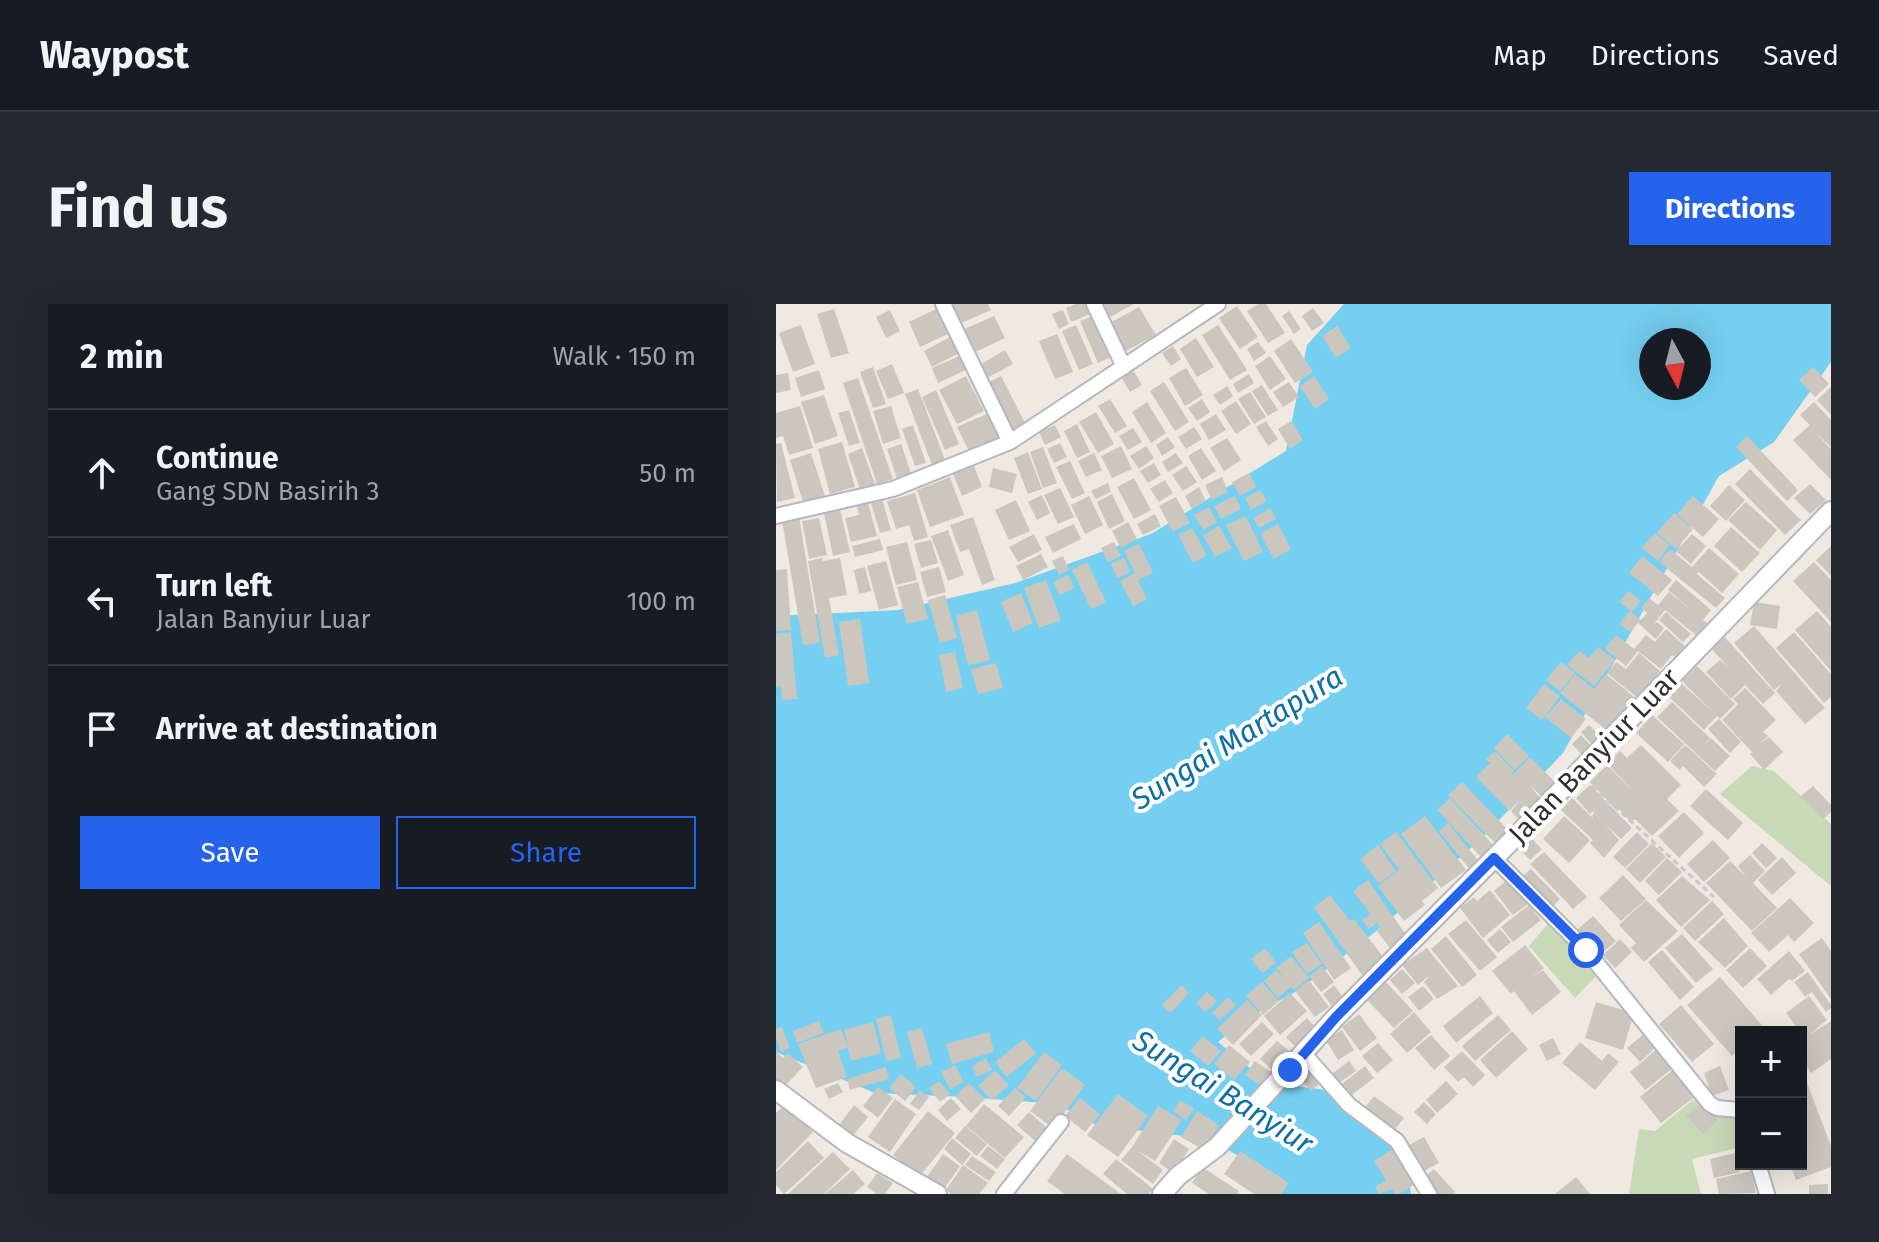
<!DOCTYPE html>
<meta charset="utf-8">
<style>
body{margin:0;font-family:"Fira Sans",sans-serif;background:#242831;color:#f1f3f6}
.controls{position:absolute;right:24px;bottom:24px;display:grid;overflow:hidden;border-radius:0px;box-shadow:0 8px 32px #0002}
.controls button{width:72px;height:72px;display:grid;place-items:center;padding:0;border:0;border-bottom:2px solid #363941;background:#171b24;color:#f1f3f6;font:40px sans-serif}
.compass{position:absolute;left:863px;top:24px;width:72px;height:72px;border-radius:50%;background:#171b24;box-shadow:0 8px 32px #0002;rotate:173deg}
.stop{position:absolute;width:24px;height:24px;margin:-18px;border:6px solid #2563eb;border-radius:50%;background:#fff}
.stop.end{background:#2563eb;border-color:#fff;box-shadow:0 2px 8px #0008}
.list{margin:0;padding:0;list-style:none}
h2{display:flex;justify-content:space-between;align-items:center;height:104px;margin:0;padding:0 32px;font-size:34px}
h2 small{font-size:26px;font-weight:400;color:#9ea1a6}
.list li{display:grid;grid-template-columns:52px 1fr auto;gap:24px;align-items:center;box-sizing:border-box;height:128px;padding:0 32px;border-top:2px solid #363941}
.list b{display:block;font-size:30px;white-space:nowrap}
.list p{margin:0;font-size:26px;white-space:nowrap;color:#9ea1a6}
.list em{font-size:26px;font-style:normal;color:#9ea1a6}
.actions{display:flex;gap:16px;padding:24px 32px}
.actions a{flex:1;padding:18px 0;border:2px solid #2563eb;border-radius:0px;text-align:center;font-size:28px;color:#2563eb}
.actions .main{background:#2563eb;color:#fff}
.icon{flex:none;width:44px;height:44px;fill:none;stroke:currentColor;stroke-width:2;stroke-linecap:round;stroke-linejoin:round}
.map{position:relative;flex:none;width:1055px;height:890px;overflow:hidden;border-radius:0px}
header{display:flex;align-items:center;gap:48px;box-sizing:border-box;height:112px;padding:0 40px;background:#171b24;border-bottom:2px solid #363941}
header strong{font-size:38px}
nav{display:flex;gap:44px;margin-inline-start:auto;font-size:28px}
.intro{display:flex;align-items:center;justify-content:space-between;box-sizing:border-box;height:192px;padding:0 48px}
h1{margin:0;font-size:56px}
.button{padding:20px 36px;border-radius:0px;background:#2563eb;color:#fff;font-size:28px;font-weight:700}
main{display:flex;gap:48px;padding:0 48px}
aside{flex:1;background:#171b24;border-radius:0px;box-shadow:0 8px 32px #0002}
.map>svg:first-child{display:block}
.cemetery{fill:#c8d9b8}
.water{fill:#75cff0;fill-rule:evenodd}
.building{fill:#cbc7bf}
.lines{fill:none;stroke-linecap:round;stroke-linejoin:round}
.minor-casing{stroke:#b4b7c1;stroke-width:18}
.tertiary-casing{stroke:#b4b7c1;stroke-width:22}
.path{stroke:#c9c9c9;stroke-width:3;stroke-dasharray:6 4;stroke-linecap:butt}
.minor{stroke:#fff;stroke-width:14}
.tertiary{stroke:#fff;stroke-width:18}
.route{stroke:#2563eb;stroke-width:10}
.labels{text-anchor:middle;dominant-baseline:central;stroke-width:8;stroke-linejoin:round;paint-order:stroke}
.street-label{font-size:28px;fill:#2e2e2e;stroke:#fff}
.water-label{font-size:30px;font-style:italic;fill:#0d6fa3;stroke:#fff}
</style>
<header>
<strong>Waypost</strong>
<nav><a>Map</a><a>Directions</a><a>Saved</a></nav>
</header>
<div class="intro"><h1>Find us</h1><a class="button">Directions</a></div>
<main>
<aside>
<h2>2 min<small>Walk · 150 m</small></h2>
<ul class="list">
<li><svg class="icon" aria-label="ahead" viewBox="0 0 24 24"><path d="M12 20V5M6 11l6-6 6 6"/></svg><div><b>Continue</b><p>Gang SDN Basirih 3</p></div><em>50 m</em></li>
<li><svg class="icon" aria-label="left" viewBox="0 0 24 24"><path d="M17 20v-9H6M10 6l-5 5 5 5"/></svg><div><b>Turn left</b><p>Jalan Banyiur Luar</p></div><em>100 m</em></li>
<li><svg class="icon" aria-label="arrive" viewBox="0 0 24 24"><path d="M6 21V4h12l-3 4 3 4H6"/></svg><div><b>Arrive at destination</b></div></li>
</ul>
<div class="actions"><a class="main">Save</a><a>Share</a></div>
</aside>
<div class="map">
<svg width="1055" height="890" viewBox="0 0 1055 890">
<rect width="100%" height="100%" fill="#efe9e1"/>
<path class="cemetery" d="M976 462 998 467 1055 520V582L944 490Z
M774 617 820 672 799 694 753 642Z
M918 795 936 814 958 811 965 843 916 855 925 890H853L863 825 879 827Z"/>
<path class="water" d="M568 0H1055V58L998 138 943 172 787 449 705 535 603 625 523 686 468 716 442 738 474 764 519 782 550 786 613 840 630 860 635 890H490L470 856 432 835 320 821 281 800 190 793 99 789 0 748V312L122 306 239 279 375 230 510 147 531 41ZM875 36H923V84H875Z"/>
<path class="building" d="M174 0H212L215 6 183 20Z
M300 0H309L314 10 295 18 290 4Z
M327 0H358L334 13Z
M482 0H490L509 29 492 39 471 7Z
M461 2 482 33 464 45 443 14Z
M363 3 380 31 348 48 332 20Z
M537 4 548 19 536 27 526 12Z
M58 5 73 49 55 54 41 10Z
M160 5 172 30 144 43 133 18Z
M114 6 124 27 110 34 100 13Z
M287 6 293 20 283 25 276 10Z
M513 7 525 25 518 30 506 12Z
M320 11 337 52 322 59 304 17Z
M218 12 229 34 193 51 182 28Z
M25 21 39 60 17 68 3 29Z
M300 21 317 60 303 66 286 27Z
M442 21 471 66 454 76 426 31Z
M561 22 575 44 560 54 546 32Z
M281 30 297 68 279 75 263 37Z
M174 33 183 49 156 63 148 47Z
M420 34 438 63 421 73 404 45Z
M515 35 537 68 519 79 498 47Z
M482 38 490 49 478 57 471 45Z
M397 42 405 55 395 62 386 49Z
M229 46 237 60 209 75 202 62Z
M186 51 192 65 162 79 156 64Z
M494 52 510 75 494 86 479 62Z
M116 60 128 89 112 95 100 67Z
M97 63 110 100 97 104 84 68Z
M1037 63 1053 80 1039 93 1023 76Z
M410 64 427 91 409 102 393 74Z
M43 66 49 85 25 93 19 74Z
M357 66 366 81 354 88 345 73Z
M12 69 15 86 0 89V71Z
M473 70 478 79 462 89 457 80Z
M190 72 208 107 181 120 163 86Z
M225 72 249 119 233 127 209 80Z
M538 72 553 95 539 105 524 82Z
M82 74 117 175 101 180 67 79Z
M388 78 413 118 399 127 374 87Z
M513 78 523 93 507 103 497 88Z
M486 81 502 106 492 112 476 87Z
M451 82 457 92 444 101 437 91Z
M1055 83V111L1041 96Z
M142 85 169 156 156 161 129 90Z
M160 86 183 140 169 146 146 93Z
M474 88 490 113 478 120 462 95Z
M48 91 62 132 39 140 25 98Z
M334 95 351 122 339 129 322 102Z
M426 95 434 108 421 117 412 104Z
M460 97 475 120 460 130 445 107Z
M371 98 390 129 375 139 356 108Z
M1038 98 1055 116V143L1039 128 1055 145V176L1017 136 1034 121 1024 111Z
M24 102 37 144 13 151 7 132 0 134V109Z
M115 102 125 134 107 140 97 107Z
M73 106 84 139 73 142 62 109Z
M320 108 338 140 322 149 303 118Z
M213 109 225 134 194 149 181 123Z
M440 110 450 126 433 136 424 120Z
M490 117 502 135 492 142 480 123Z
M515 117 527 136 514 145 502 125Z
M301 120 314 148 301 154 288 127Z
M137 121 150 159 139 162 126 125Z
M279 121 285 133 269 141 263 128Z
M418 123 426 135 410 145 402 133Z
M357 124 366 138 352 146 343 132Z
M971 132 1022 186 1011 197 960 143Z
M392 133 399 143 386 152 380 141Z
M451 134 465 156 448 167 434 144Z
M66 138 79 183 54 190 42 145Z
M5 139 19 194 1 198 0 140Z
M284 139 291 153 278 159 271 145Z
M125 140 135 169 121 174 111 145Z
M345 142 356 165 336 174 325 152Z
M370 142 378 154 363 165 354 152Z
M267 143 281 179 267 184 254 148Z
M86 144 100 183 85 188 72 150Z
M425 144 440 167 426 176 412 152Z
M252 148 266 185 252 190 238 154Z
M35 149 49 192 27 198 14 156Z
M318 149 326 166 310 173 302 157Z
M400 149 407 159 392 168 386 158Z
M294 157 309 189 296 195 280 163Z
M378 159 385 171 372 179 364 167Z
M198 162 206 183 186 192 177 170Z
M410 162 421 178 407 187 396 171Z
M217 164 241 170 236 189 213 183Z
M974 165 1025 216 1009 231 959 180Z
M473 169 480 183 464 192 456 178Z
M174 173 188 211 154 223 141 186Z
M446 173 452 188 436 196 429 181Z
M358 174 375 206 358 215 341 183Z
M389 176 397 189 383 198 374 185Z
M332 179 335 188 320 195 315 187Z
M1034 180 1050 196 1034 210 1018 194Z
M953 181 969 196 950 217 934 202Z
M423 183 430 197 416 205 409 192Z
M284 184 298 213 282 220 268 191Z
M484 186 491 197 475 206 469 194Z
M139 189 152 233 138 237 133 221 120 225 111 197Z
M336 190 349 217 333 225 321 198Z
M266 191 274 209 261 216 252 198Z
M313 192 327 221 309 230 295 201Z
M459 192 465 205 445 215 438 202Z
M917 192 943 215 927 233 901 210Z
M400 193 414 219 397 228 383 202Z
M106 195 115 226 104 229 95 199Z
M240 196 254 227 233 236 219 206Z
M970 198 1001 226 984 246 952 216Z
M92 199 101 232 75 238 69 214 83 211 81 202Z
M433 203 441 218 427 226 418 211Z
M494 204 500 215 483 224 477 214Z
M64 205 74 248 57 252 48 209Z
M898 209 917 225 900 245 881 229Z
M379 210 385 222 367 231 361 220Z
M470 212 487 248 468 257 450 221Z
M23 213 44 339 27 341 6 216Z
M197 213 219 276 206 281 193 245 184 248 174 221Z
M43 214 51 251 33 255 26 217Z
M352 218 361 235 345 244 336 227Z
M298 220 305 235 277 249 269 233Z
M502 220 515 245 498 255 484 230Z
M443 222 456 244 439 253 427 231Z
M955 223 984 249 966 268 938 242Z
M416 224 431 251 417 259 402 231Z
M172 226 188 271 172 277 155 232Z
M879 229 894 241 882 257 866 244Z
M258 230 266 246 242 258 233 243Z
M916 230 930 242 915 260 900 247Z
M104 235 107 246 79 253 76 242Z
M155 236 162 259 145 264 138 240Z
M131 238 141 276 120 281 110 243Z
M338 238 345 252 332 258 325 244Z
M363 240 377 269 362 276 371 295 357 302 344 277 359 269 348 247Z
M1055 242V272L1040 256Z
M933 244 963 270 946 289 923 268 921 270 949 294 940 304 883 258 894 245 916 263Z
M265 250 272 263 247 276 240 262Z
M287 252 293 266 283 271 276 257Z
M866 252 896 276 882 292 853 269Z
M46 254 47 257 64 254 71 291 53 294 63 351 49 354 32 257Z
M348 254 354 268 341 274 335 260Z
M110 257 122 301 103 306 91 262Z
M311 258 330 298 315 305 296 266Z
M1038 258 1055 276V318L1017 277Z
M89 263 95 287 83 290 78 266Z
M163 263 170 288 151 293 144 268Z
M11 265 15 326 0 327V266Z
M292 271 298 284 283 291 277 278Z
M270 276 285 316 263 324 248 284Z
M900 276 935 306 927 316 931 319 921 332 889 306 878 320 881 318 888 324 880 335 862 319 854 328 843 320 854 307 865 316 871 309 865 304 873 294 882 301 893 288 920 310 892 286Z
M142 278 152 315 131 320 121 283Z
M853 287 865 297 856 308 843 298Z
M245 289 257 319 237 328 225 298Z
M169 291 181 334 164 339 152 296Z
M978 298 1004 302 1001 325 974 321Z
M201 306 214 356 192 361 180 312Z
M1041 307 1055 323V367L1019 326Z
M890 308 915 330 907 338 883 316Z
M84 315 93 379 72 382 63 318Z
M978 322 1049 404 1029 420 1000 387 1007 379 998 386 958 339Z
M890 325 909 342 899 353 896 351 885 365 862 347 850 362 829 345 840 331 858 345 870 331 879 338Z
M15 328 21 395 6 396 5 382 0 383V330Z
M1018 328 1055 370V393L1048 399 1000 344Z
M947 331 999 389 987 400 969 381 955 395 930 368 944 356 952 363 934 343Z
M822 343 839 356 818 382 791 361 803 347 813 354Z
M179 348 187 384 170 388 163 351Z
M863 349 884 367 863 395 831 369 840 358 850 365Z
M785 358 799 369 784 387 770 376Z
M220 359 227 384 202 390 195 365Z
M921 362 959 400 944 415 941 412 928 426 893 393 905 379 939 410 906 377Z
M799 370 818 385 830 370 862 396 834 429 784 389Z
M768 380 784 392 766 416 750 404Z
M969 384 1000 416 987 428 992 432 983 440 993 433 1007 448 988 466 974 450 976 448 946 416 962 400 957 395Z
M785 395 810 415 795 434 769 413Z
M896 398 934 434 927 442 935 434 954 452 939 467 881 413Z
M876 411 908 440 892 458 860 429Z
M943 415 965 438 954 449 932 425Z
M813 421 826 434 818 443 805 428Z
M731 430 753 452 739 466 718 444Z
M805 431 818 445 809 454 796 440Z
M865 441 905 481 891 495 903 507 876 532 859 515 855 518 843 505 841 507 814 478 831 461 860 490 831 459 844 447 851 454Z
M909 441 941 470 928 483 907 462 904 466 894 457Z
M719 447 738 467 735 472 754 453 784 483 770 497 753 480 764 494 755 503 759 507 746 519 735 507 747 493 733 507 700 473 714 459 710 455Z
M686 478 732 526 719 539 672 491Z
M814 481 856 524 845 535 829 520 843 536 828 554 814 539 817 536 785 506 796 494 818 515 816 512 818 509 825 517 817 507 814 510 800 494Z
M1037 482 1055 501V508L1047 515 1025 492Z
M930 485 967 519 952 536 914 502Z
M674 494 719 543 706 554 661 506Z
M908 508 928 529 903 554 882 532Z
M649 512 690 566 665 584 625 530Z
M788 512 814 536 793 559 767 535Z
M672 519 704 559 695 567 663 527Z
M620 528 662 584 646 597 649 601 628 617 602 582 623 566 604 540Z
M861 528 873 540 849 564 837 553Z
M756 535 766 545 754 556 744 546Z
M937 536 954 554 928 578 911 560Z
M876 539 890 553 864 579 850 565Z
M986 539 1001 554 990 564 976 549Z
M602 541 620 567 603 580 584 555Z
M768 548 811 593 797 605 754 560Z
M974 551 989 567 977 579 1001 604 976 627 930 579 954 557 970 573 962 562Z
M1006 553 1020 569 996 591 982 576Z
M891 554 906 568 883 591 869 577Z
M755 565 784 595 774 605 745 573Z
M847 571 870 595 845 617 823 594Z
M906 572 934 596 905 623 880 596Z
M732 575 752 600 737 611 718 587Z
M592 576 630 631 614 644 601 627 605 624 601 619 593 625 586 616 595 610 577 587Z
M714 586 734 611 707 634 684 604 698 593 701 597Z
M554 591 574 617 578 615 608 654 586 671 538 603Z
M1014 594 1038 619 1018 638 1012 631 993 648 975 629Z
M870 596 902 627 868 658 855 644 860 639 843 621Z
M936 597 948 610 919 637 907 624Z
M753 601 765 616 737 638 725 623Z
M817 612 840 637 825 650 802 625Z
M948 614 972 642 949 664 922 638Z
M690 616 721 653 704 667 672 630Z
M543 618 575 664 558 676 527 629Z
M724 625 735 638 722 649 711 636Z
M906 630 937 665 920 679 889 644Z
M670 632 701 671 686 683 655 645Z
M1046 634 1055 647V695L1023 650Z
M844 635 856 648 839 664 827 651Z
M531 639 546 660 531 670 516 648Z
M749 641 768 664 754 675 767 666 785 688 756 711 738 687 735 690 716 667Z
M489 644 500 659 486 669 475 655Z
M651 644 682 682 661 695 648 678 655 670 642 681 626 661Z
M974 644 991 662 967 684 950 666Z
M886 646 918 683 904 696 872 658Z
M1013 647 1029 667 1016 677 1013 675 995 691 981 675Z
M515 652 533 674 518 686 515 683 502 694 488 677 500 666 509 675 500 664Z
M546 662 558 678 545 688 533 672Z
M626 665 639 679 626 690 614 676Z
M1032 668 1055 701V704L1050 708 1036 688 1029 693 1018 678Z
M944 673 992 728H965V744L956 752 911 701Z
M533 676 553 703 539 713 519 687Z
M486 678 503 697 487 711 470 692Z
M610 678 637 707 618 724 591 696Z
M406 681 413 689 394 709 386 701Z
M558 681 569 696 558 705 547 690Z
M647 682 658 695 643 707 632 693Z
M431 688 441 697 430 708 420 699Z
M514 689 531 707 504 731 488 712Z
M704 692 717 709 680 739 667 722Z
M1033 692 1051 716 1033 731 1055 717V755L1035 769 1025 754V736L1029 734 1010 709Z
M452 693 460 701 444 716 436 709Z
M471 696 486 711 457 741 441 725Z
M820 698 858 709 847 746 809 734Z
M905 701 938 740 916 758 883 720Z
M638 708 655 728 631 749 614 730Z
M583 710 601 734 584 747 566 723Z
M115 711 125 754 110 757 100 715Z
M722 711 735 726 699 757 686 742Z
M531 714 543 727 522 746 510 733Z
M43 717 48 729 21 739 17 727Z
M97 718 105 749 75 757 68 726Z
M486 718 498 730 475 752 463 740Z
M6 723 14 744 5 748 0 734V725Z
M146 724 156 760 141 764 131 728Z
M65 725 72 744 62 747 71 773 40 784 22 740Z
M566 726 578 746 562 756 550 736Z
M736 727 752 745 720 774 704 756Z
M213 728 218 748 176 760 170 740Z
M868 730 880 743 864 758 851 744Z
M655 731 674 752 658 766 639 744Z
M427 732 445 747 432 762 414 747Z
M777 734 785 750 771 757 763 741Z
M248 735 260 749 231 773 219 758Z
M501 737 517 750 500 769 484 755Z
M804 738 826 757 832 749 843 758 819 786 786 759Z
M602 739 617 756 601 769 586 752Z
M453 741 474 758 458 776 438 760Z
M881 745 897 764 869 786 854 768Z
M0 747 7 754 12 749 27 763 6 785 0 779Z
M686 747 709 771 697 783 688 773 682 778 668 763Z
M268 748 286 761 260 797 241 784Z
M210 754 216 766 201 773 196 762Z
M479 757 495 768 485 782 469 771Z
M532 757 548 776 535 787 519 768Z
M573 757 580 767 560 781 553 772Z
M179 761 188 778 174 785 165 768Z
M589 762 598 774 572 794 563 782Z
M944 762 953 786 936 792 928 769Z
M110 763 113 775 74 786 71 775Z
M1025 763 1055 842V863L1020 876 1014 860H1025Z
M286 764 309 781 277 824 254 807Z
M899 764 921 791 885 819 864 793Z
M219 766 233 781 216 796 202 782Z
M125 770 140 783 129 797 113 784Z
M163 777 174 790 164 798 153 784Z
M670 777 682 790 661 809 650 796Z
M62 779 67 788 53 795 48 785Z
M193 779 209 795 195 809 179 792Z
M102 783 117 794 102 814 87 802Z
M239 784 250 793 233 812 222 802Z
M144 786 153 793 143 806 134 800Z
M342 790 372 812 342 853 311 831Z
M598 792 628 814 616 829 586 807Z
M175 794 185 805 171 817 162 806Z
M304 794 324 810 309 828 289 812Z
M119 795 140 810 114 848 92 833Z
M404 796 418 805 410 816 397 807Z
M648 798 660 810 651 820 638 808Z
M926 798 942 816 927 830 910 812Z
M208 800 248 833 229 854 190 822Z
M9 801 37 828 0 866V809Z
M78 801 92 813 75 834 61 824Z
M382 802 406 816 379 857 361 846 387 866 377 880 345 856 356 843Z
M152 807 179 829 144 872 117 851Z
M421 807 443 821 428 846 405 833Z
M253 808 272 825 260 838 241 821Z
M189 822 211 840 201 852 179 834Z
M648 833 663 859 643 870 628 844Z
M176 834 195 850 186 861 168 845Z
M398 835 413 845 398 869 383 859Z
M32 837 48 854 8 890 0 881V868Z
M212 842 229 855 221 865 204 852Z
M622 842 644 877 623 890H619L616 885 603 890 599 883 610 876 598 857Z
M464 847 513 879 505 890H478L448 870Z
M57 848 74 865 48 890H12Z
M959 849 964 868 938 874 934 855Z
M167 850 184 862 168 885 151 873Z
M291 850 345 890H289L271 877Z
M196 852 220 868 213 877 189 861Z
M340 855 377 885 373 890H351L327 870Z
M187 861 212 879 203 890H175L170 886Z
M426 863 463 887 461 890H433L416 879Z
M658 865 679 888 677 890H660L647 874Z
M77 866 89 880 77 890H49Z
M975 867 980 889 943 890 940 875Z
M101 869 117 879 109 890H101L91 883Z
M800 873 814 890H779Z
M1052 880V890H1033V881Z"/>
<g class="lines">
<defs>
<path id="minor" d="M167 0 234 138
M318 0 348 63
M0 212 117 185 234 138 442 0
M718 554 810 646 934 800 941 804 963 806 965 809
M528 750 573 801 621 837 653 890
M982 860 991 890
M228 890 285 818"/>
<path id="tertiary" d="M0 786 71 839 161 890
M386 890 402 872 441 843 560 713 763 509 1055 207"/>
</defs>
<use href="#minor" class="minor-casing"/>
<use href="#tertiary" class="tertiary-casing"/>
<path class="path" d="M816 482 938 593"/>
<use href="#minor" class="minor"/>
<use href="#tertiary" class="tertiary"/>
</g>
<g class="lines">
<path class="route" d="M514 766 560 713 718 554 810 646"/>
</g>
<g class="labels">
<g class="street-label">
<text transform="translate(818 452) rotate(-46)">Jalan Banyiur Luar</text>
</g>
<g class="water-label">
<text transform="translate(461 434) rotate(-32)">Sungai Martapura</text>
<text transform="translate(447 788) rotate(32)">Sungai Banyiur</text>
</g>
</g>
</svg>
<div class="controls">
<button>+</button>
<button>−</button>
</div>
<svg class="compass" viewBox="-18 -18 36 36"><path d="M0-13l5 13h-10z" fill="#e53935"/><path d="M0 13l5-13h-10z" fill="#9ea1a6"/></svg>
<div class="stop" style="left:810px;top:646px"></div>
<div class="stop end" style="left:514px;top:766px"></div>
</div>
</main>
